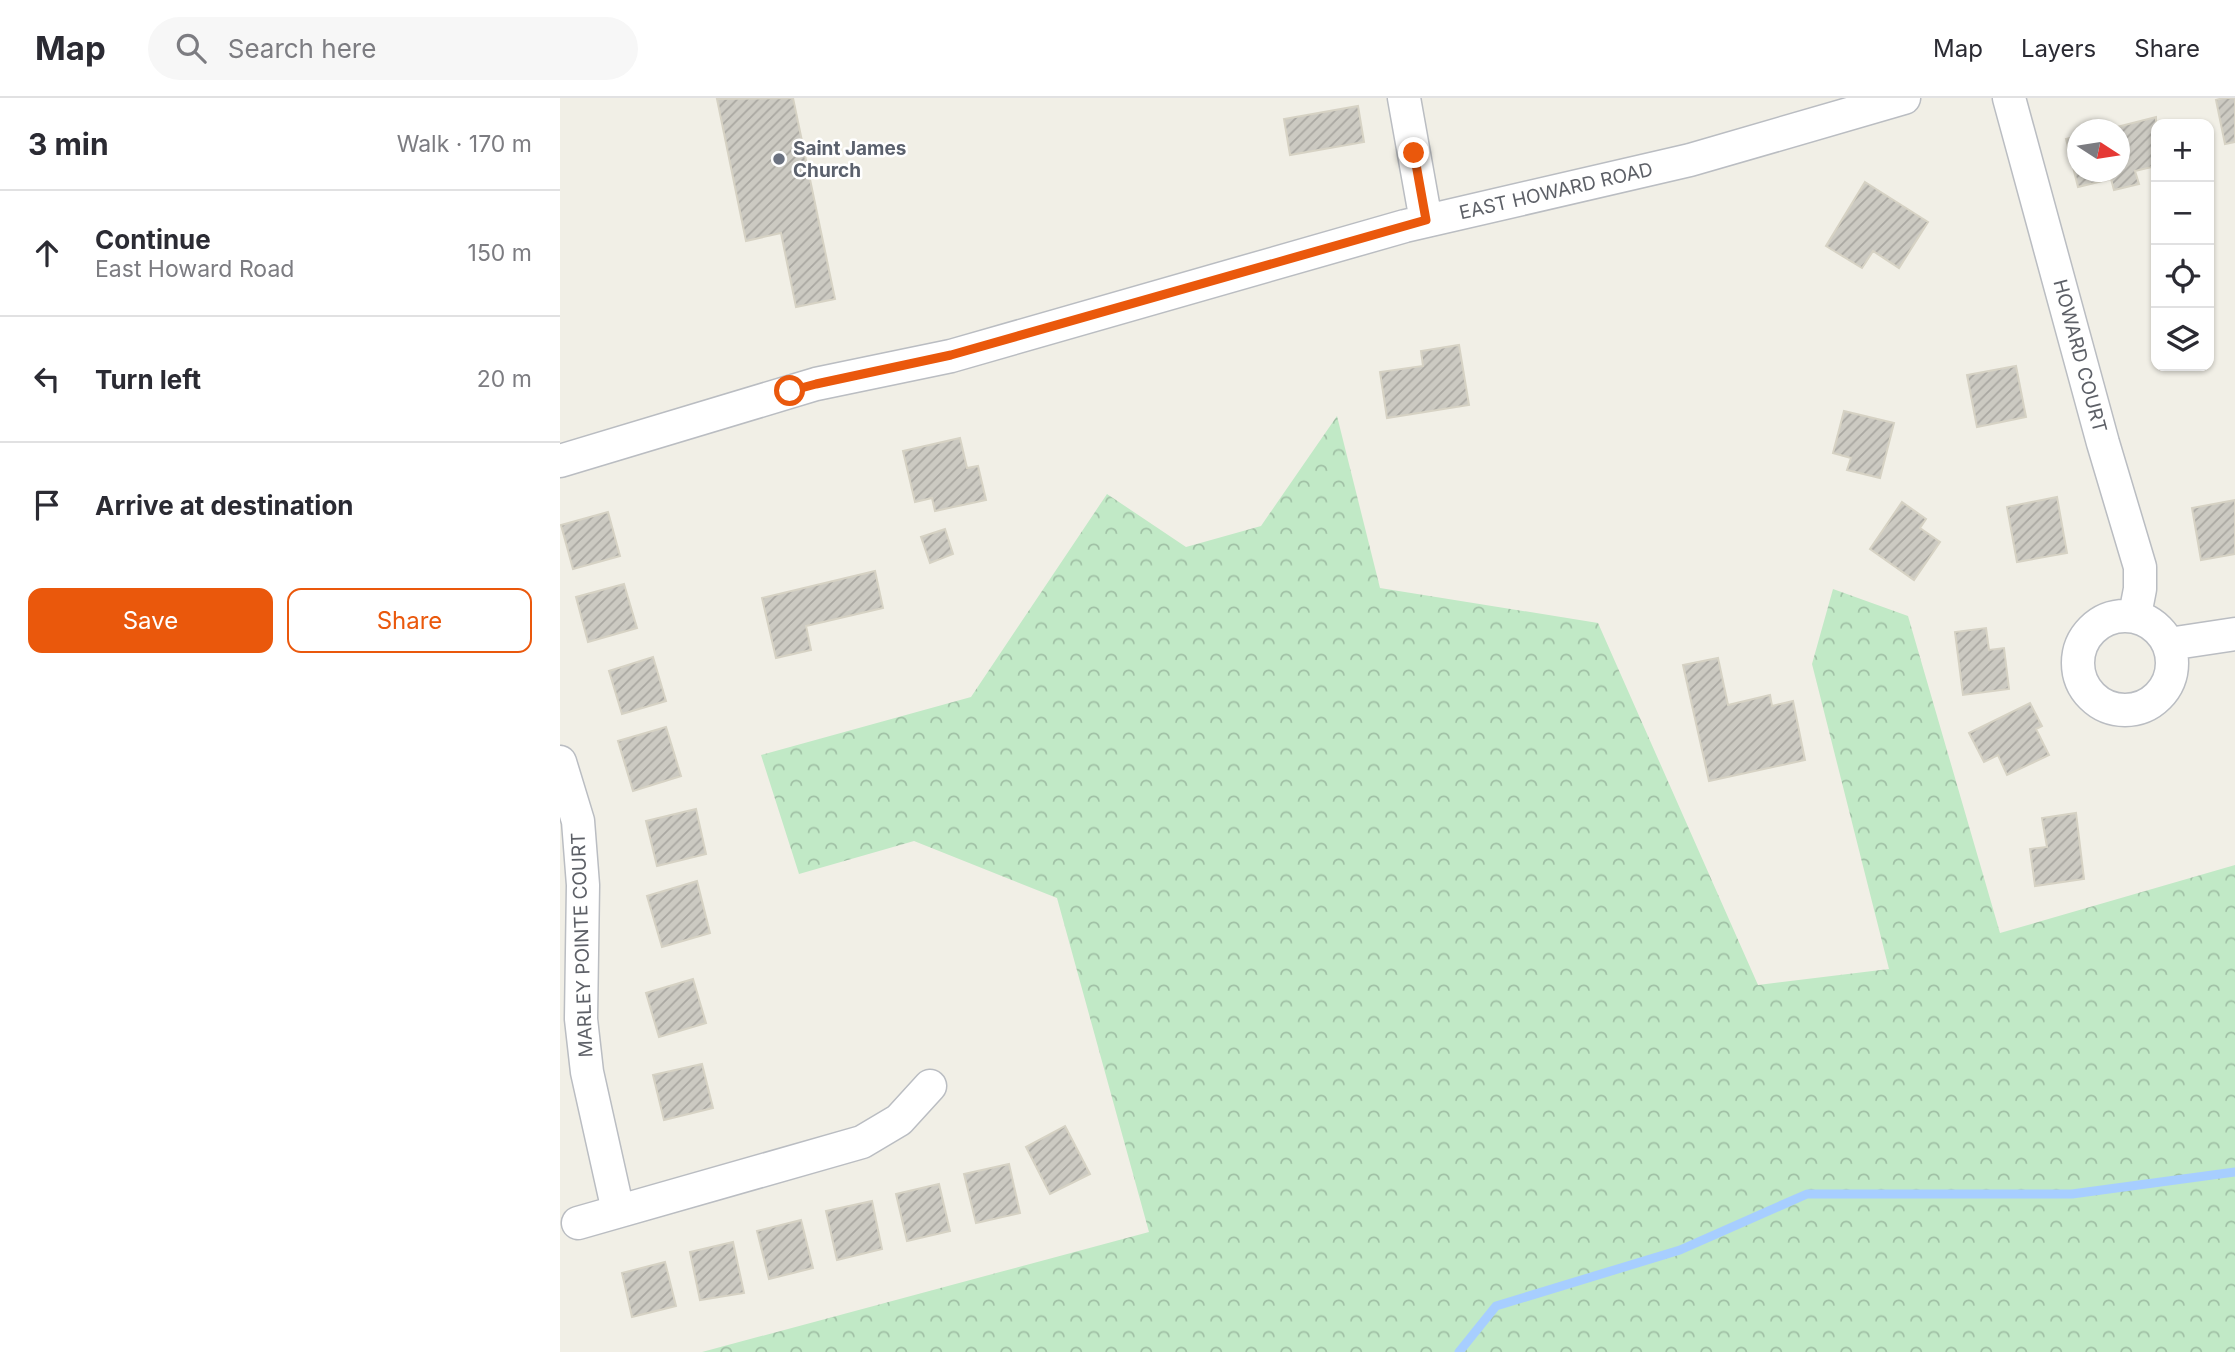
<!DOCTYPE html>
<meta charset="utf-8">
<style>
body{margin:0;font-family:Inter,sans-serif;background:#f7f7f7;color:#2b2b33}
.controls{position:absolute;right:21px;top:21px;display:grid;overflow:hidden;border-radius:14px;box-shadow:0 2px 5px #0004}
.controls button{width:63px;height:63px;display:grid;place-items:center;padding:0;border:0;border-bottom:2px solid #e1e1e2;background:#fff;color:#2b2b33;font:35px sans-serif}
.compass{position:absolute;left:1507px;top:21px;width:63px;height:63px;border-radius:50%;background:#fff;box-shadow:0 2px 5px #0004;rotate:102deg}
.stop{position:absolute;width:21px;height:21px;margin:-16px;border:5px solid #ea580c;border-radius:50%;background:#fff}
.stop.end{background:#ea580c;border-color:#fff;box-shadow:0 2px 7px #0008}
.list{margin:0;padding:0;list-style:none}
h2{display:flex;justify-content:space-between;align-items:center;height:91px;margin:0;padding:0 28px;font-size:30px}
h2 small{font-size:23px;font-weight:400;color:#7c7c81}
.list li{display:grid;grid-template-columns:46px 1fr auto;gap:21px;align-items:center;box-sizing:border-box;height:126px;padding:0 28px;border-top:2px solid #e1e1e2}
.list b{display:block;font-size:26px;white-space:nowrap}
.list p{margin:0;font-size:23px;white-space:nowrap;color:#7c7c81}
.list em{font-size:23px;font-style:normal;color:#7c7c81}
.actions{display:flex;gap:14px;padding:21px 28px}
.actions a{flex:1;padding:16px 0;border:2px solid #ea580c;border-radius:14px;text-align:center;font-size:24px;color:#ea580c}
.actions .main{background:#ea580c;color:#fff}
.icon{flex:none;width:38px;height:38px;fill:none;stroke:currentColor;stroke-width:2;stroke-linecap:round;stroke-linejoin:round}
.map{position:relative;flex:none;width:1675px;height:1254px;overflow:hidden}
header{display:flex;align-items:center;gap:42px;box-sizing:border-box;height:98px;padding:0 35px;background:#fff;border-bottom:2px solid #e1e1e2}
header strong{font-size:33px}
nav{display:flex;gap:38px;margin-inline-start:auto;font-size:24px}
.search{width:490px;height:63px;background:#f7f7f7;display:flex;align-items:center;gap:18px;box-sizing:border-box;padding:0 24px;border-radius:38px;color:#7c7c81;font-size:26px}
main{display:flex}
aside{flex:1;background:#fff}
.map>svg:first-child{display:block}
.forest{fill:url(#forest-crowns)}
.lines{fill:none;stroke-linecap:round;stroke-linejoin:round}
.stream{stroke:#a7ceff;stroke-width:9}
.building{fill:url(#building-hatch);stroke:#d6d2c4;stroke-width:2}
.minor-casing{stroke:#babdc2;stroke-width:35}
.minor{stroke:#fff;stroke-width:32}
.route{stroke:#ea580c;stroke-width:9}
.worship-dot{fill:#6b7280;stroke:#fff;stroke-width:2.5}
.labels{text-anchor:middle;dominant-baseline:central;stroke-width:5;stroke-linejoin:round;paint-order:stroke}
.worship-label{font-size:19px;font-weight:bold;fill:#5b616d;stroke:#fff;text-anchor:start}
.street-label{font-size:19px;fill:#5d6067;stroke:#fff}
</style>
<header>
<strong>Map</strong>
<div class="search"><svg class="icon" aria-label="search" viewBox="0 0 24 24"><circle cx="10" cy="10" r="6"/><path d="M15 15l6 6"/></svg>Search here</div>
<nav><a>Map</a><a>Layers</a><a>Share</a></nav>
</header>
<main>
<aside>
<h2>3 min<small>Walk · 170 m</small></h2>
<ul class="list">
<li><svg class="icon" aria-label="ahead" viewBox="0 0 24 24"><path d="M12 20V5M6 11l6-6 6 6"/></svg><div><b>Continue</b><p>East Howard Road</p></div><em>150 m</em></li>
<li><svg class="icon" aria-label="left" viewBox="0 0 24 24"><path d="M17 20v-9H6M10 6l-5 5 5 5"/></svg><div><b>Turn left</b></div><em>20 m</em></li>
<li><svg class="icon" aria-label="arrive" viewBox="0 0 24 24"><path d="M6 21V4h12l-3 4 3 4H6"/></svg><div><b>Arrive at destination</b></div></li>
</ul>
<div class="actions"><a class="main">Save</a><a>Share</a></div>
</aside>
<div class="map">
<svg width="1675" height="1254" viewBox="0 0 1675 1254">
<defs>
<pattern id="forest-crowns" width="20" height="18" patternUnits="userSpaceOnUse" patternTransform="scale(1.75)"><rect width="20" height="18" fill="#c1e9c6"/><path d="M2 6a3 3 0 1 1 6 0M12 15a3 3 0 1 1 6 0" fill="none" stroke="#a0c0a5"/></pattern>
<pattern id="building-hatch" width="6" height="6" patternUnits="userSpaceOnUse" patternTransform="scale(1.75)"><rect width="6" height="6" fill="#cccac2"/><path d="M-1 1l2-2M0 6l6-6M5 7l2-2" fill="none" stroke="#a9a7a1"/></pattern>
</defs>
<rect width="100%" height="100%" fill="#f1efe6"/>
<path class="forest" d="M777 318 820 490 1038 525 1198 887 1329 871 1252 566 1273 491 1348 518 1440 835 1675 767V1254H142L589 1134 497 800 354 743 239 776 201 657 411 599 547 396 626 449 701 428Z"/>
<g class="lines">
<path class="stream" d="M899 1254 936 1208 1120 1152 1247 1096H1512L1675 1074"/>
</g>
<path class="building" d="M233 0 275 201 236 209 221 135 186 143 157 1Z
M1663 0H1675V44L1665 46 1656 2Z
M798 8 804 44 730 57 724 21Z
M1596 19V68L1575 73 1579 86 1554 92 1551 81 1518 89 1506 41 1518 38V74H1560V32H1545Z
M1305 84 1368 124 1339 170 1313 153 1302 170 1266 148Z
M899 247 909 307 827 320 820 274 863 268 861 253Z
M1456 268 1466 319 1417 329 1407 277Z
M1284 313 1334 325 1320 380 1287 372 1291 360 1273 355Z
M400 340 407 370 418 368 426 402 375 413 372 400 355 404 343 353Z
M1497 399 1507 455 1457 464 1447 409Z
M1675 402V456L1641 462 1632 410Z
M1342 404 1366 421 1360 430 1380 444 1354 482 1310 451Z
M48 414 60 458 13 471 1 427Z
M385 431 393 456 370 465 361 439Z
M315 473 323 510 246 528 251 552 216 560 202 500Z
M64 486 77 530 28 544 16 499Z
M1426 530 1429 552 1444 550 1449 591 1403 597 1395 534Z
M93 559 106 603 62 616 49 573Z
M1158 560 1168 607 1210 597 1212 608 1233 603 1245 662 1149 683 1123 567Z
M1470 605 1482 628 1476 631 1489 657 1447 677 1438 657 1424 664 1409 635Z
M106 629 121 678 73 693 58 643Z
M136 711 146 756 97 768 86 723Z
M1516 715 1524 781 1475 788 1470 751 1487 749 1482 720Z
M137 783 150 835 102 849 87 798Z
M133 881 146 925 99 939 86 895Z
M142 966 153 1010 104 1022 93 977Z
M505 1028 530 1076 490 1096 466 1049Z
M449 1066 460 1115 416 1125 404 1076Z
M379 1086 390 1133 347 1143 336 1096Z
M312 1103 322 1151 277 1162 266 1113Z
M241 1122 253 1170 209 1181 197 1133Z
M173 1144 184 1195 140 1202 130 1154Z
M105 1164 116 1208 72 1219 62 1175Z"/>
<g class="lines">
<defs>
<path id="minor" d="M844 0 866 123
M1449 0 1543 345 1580 469V491L1575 517
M0 363 256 286 391 258 845 128 1130 62 1344 0
M1518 565a47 47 0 1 1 94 0a47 47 0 1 1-94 0Z
M1609 546 1675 536
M0 664 18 723 23 787 21 921 27 974 58 1113
M18 1125 302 1044 339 1022 370 988"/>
</defs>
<use href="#minor" class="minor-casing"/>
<use href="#minor" class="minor"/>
</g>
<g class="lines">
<path class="route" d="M230 293 256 286 391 257 866 122 854 55"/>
</g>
<circle class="worship-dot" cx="219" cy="61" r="7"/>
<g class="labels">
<g class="worship-label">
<text x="233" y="50">Saint James<tspan x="233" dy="22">Church</tspan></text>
</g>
<g class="street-label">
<text transform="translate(996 93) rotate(-13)">EAST HOWARD ROAD</text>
<text transform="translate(1520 258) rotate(75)">HOWARD COURT</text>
<text transform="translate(22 847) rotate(-92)">MARLEY POINTE COURT</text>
</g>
</g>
</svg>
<div class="controls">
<button>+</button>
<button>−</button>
<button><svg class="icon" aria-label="locate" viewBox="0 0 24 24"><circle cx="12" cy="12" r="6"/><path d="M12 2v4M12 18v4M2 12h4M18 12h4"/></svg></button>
<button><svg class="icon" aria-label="layers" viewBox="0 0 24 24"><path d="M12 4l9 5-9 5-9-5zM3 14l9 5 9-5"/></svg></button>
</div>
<svg class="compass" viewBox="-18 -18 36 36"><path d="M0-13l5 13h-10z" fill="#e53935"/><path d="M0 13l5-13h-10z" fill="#7c7c81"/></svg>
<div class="stop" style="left:230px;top:293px"></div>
<div class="stop end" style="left:854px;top:55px"></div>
</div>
</main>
